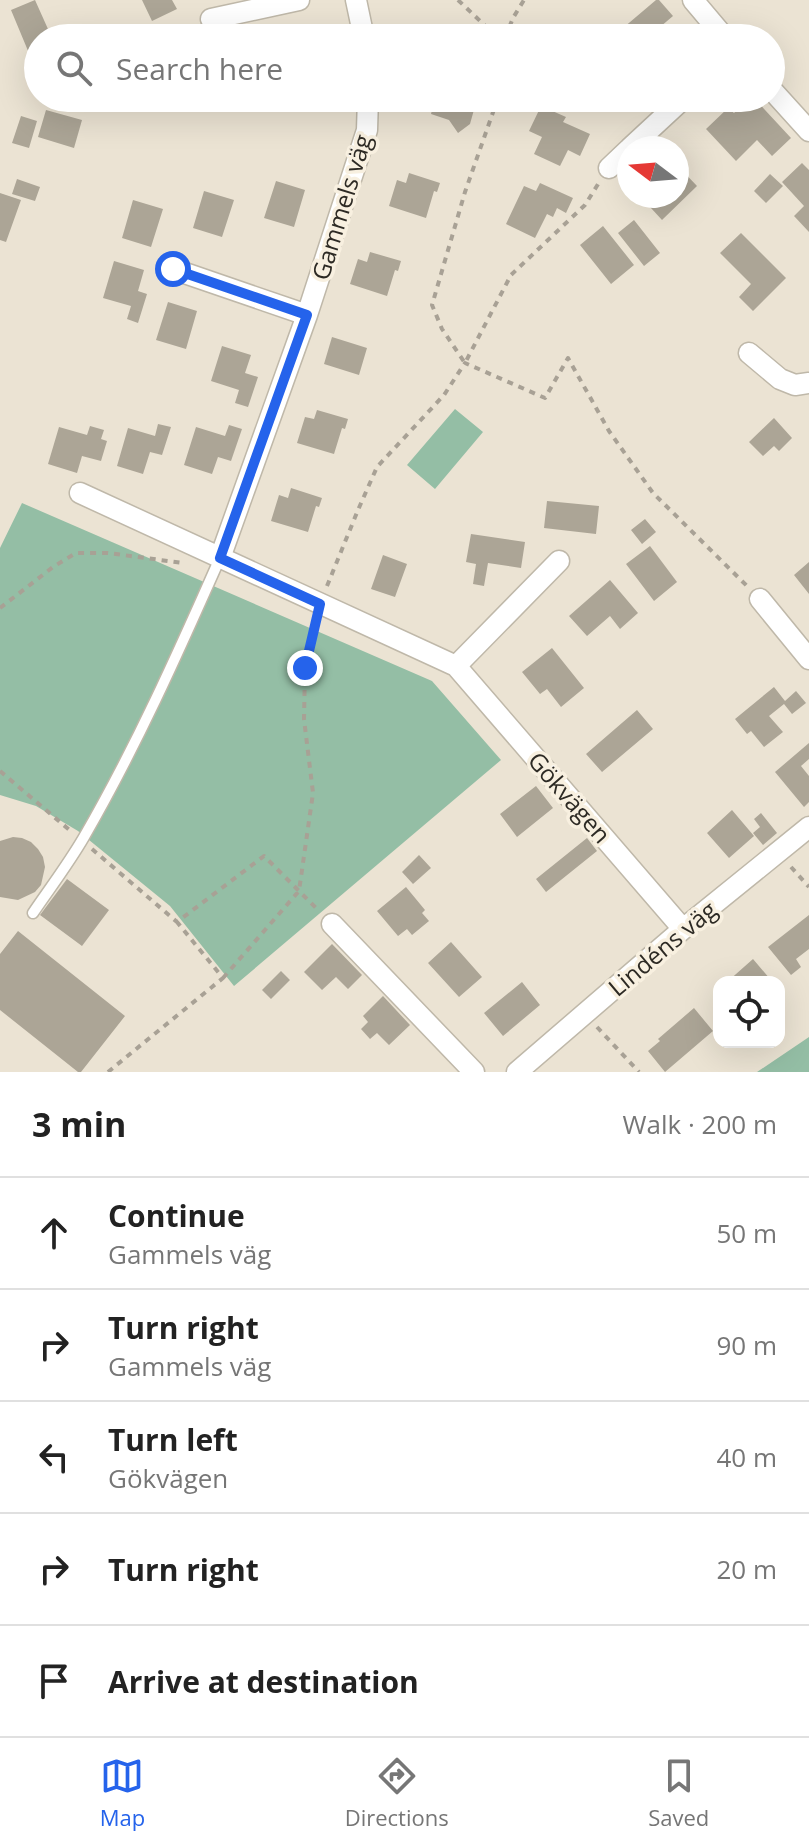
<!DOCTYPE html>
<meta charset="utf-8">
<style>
body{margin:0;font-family:"Open Sans",sans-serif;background:#f6f6f6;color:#222}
.controls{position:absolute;right:24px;bottom:24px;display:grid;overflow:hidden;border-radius:16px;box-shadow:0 8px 32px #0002}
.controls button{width:72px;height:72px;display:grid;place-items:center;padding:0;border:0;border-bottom:2px solid #e0e0e0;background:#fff;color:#222;font:40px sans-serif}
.compass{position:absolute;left:617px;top:136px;width:72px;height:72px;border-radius:50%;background:#fff;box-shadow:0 8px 32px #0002;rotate:286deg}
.stop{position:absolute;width:24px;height:24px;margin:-18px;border:6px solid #2563eb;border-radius:50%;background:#fff}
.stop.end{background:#2563eb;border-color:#fff;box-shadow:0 2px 8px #0008}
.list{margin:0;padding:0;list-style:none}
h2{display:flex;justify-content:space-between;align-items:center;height:104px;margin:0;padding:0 32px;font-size:34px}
h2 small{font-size:26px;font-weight:400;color:#767676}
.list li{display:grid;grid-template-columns:52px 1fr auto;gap:24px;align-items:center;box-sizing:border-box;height:112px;padding:0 32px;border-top:2px solid #e0e0e0}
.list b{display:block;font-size:30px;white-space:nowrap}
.list p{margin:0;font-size:26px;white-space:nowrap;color:#767676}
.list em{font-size:26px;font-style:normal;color:#767676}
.icon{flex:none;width:44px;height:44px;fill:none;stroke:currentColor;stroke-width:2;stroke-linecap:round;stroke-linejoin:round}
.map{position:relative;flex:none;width:809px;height:1072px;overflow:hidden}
.search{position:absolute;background:#fff;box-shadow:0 8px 32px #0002;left:24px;right:24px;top:24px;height:88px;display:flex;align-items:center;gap:20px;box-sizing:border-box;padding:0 28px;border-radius:44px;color:#767676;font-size:30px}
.sheet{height:664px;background:#fff}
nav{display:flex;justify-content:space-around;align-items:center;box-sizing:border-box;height:112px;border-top:2px solid #e0e0e0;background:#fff;font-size:22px;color:#767676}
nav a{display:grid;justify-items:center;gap:4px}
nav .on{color:#2563eb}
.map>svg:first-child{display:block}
.green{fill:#94bea5}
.building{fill:#aca596}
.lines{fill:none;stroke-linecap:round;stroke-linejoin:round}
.lane-casing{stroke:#bfb8a9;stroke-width:13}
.street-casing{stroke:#bfb8a9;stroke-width:23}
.path{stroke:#a8a195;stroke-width:4;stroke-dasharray:6 6;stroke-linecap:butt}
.lane{stroke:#fff;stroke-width:10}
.street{stroke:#fff;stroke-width:20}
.route{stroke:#2563eb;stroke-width:10}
.labels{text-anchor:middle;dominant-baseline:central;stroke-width:7;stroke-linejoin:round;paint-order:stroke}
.street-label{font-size:24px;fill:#2d2a24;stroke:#f8f0e0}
</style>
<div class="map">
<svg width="809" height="1072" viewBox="0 0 809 1072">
<rect width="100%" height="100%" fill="#ebe3d3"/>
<path class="green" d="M455 409 483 432 435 489 407 465Z
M22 503 432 681 501 760 234 986 170 906 78 831 36 806 0 795V548Z
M809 1037V1072H757Z"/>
<path class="building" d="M35 0 52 38H38V56L31 58 11 10Z
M142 0H172L177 9 152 21Z
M656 0H659L673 16 647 38H632L623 28Z
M435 98 477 99 470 124 458 133 449 120 431 114Z
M750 98H754L791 138 772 156 757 140 736 161 706 129 728 108 734 113Z
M541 106 566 117 563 122 590 134 580 156 568 150 560 166 534 154 542 137 529 131Z
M46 110 82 120 74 148 38 137Z
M21 116 37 121 29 148 12 143Z
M802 163 809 170V232L794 216 804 206 782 182Z
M677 165 697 186 662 220 640 196H677Z
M409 173 440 183 437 192 434 191 426 218 389 206 397 180 406 183Z
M770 174 783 186 766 203 754 191Z
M17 179 40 187 35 201 12 194Z
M276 181 305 190 294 227 264 218Z
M540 183 573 198 566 213 557 208 553 217 547 214 535 238 506 224 524 186 536 191Z
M204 191 234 200 222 237 193 228Z
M0 193 21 200 6 242 0 240Z
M133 200 163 209 151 247 122 238Z
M634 220 660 253 644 266 618 233Z
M603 226 634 265 611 284 580 245Z
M741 233 786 278 753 311 739 297 751 284 720 253Z
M370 252 401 261 398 271 395 270 387 296 350 284 358 259 367 262Z
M114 261 144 270 138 291 147 294 138 323 127 319 131 306 103 298Z
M168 302 197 311 186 349 156 340Z
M332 337 367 348 359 375 324 364Z
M222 346 251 355 245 373 258 377 248 407 235 403 239 390 211 381Z
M317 410 348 419 345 429 342 428 334 454 297 443 305 417 314 419Z
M774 418 792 438 779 451 774 446 763 456 749 442Z
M158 424 171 427 162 455 150 452 143 474 117 466 128 428 155 436Z
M229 425 242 429 231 461 218 457 212 474 184 465 196 427 225 436Z
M90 426 104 430 101 439 107 441 101 461 82 456 77 473 48 464 59 427 87 435Z
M291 488 322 498 319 507 316 506 308 532 271 521 279 495 288 498Z
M547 501 599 506 596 534 544 528Z
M645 519 656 532 642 544 631 530Z
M471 534 525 542 521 568 488 563 484 586 473 584 476 564 466 562Z
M650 546 677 582 654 601 626 564Z
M383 555 407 564 395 597 371 589Z
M809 562V594L794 575Z
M610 580 638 613 620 629 610 616 587 636 569 616Z
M552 648 584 688 561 707 547 689 540 694 522 672Z
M774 687 785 701 796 691 806 703 792 714 784 704 769 716 783 732 764 747 751 731 747 734 735 719Z
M637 710 653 729 602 772 586 754Z
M809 743V759L801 766 809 776V802L804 807 775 772Z
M536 786 553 808 517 837 500 814Z
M732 810 754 836 729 858 707 833Z
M761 813 777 833 763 845 753 833 760 827 754 819Z
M13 837 22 838 31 842 38 849 43 857 45 867 41 885 35 892 18 900 0 897V841Z
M587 838 597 851 546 892 536 879Z
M419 855 431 868 413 884 402 872Z
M67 879 109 910 82 946 40 915Z
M406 887 425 910 422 913 429 921 412 935 407 929 398 936 377 911Z
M809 915V949L796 959 801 967 791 975 768 947Z
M18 931 125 1016 81 1072H78L0 1010V954Z
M451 942 482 977 459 997 428 963Z
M332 944 362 975 348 989 336 977 322 990 304 972Z
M753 959 770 979 767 982H727Z
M281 971 290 980 271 999 262 990Z
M522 982 540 1005 503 1036 484 1013Z
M383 996 410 1025 389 1045 377 1033 370 1039 361 1029 368 1022 363 1016Z
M694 1008 713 1031 665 1072 648 1051 660 1041 658 1039Z"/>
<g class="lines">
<defs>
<path id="lane" d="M33 913C50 888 69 863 84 837 136 747 178 653 220 558"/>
<path id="street" d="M356 0 364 38
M693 0 725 38
M211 19 299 0
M771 89 809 131
M630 148 684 98
M609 168 629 149
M173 269 307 315
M749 353 780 379 795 385 809 383
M80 493 456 666 683 929
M220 558 307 315 367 130 368 98
M760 599 809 659
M456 666 559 561
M332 924 474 1072
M517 1072 683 929 809 827"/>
</defs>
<use href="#lane" class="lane-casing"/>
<use href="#street" class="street-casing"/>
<path class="path" d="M458 0 498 38
M505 38 513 18 524 0
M498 98 465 192 432 305 442 329 465 363 511 275 585 205 600 181
M327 586 358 510 377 467 444 395 465 363 545 398 568 358 609 431 653 493 747 586
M0 608 53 567 76 553H108L183 563
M0 771 73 833
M92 849 177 922 264 856 319 911
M791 867 809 887
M223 978 299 891 313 793 304 719 305 668 316 621
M597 1027 639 1072
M108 1072 223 978 177 922"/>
<use href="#lane" class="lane"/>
<use href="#street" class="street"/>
</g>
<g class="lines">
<path class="route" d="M173 269 307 315 220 558 320 604 305 668"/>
</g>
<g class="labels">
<g class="street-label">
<text transform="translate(341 207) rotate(-73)">Gammels väg</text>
<text transform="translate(570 797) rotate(49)">Gökvägen</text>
<text transform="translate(662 948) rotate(-40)">Lindéns väg</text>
</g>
</g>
</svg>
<div class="controls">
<button><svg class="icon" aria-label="locate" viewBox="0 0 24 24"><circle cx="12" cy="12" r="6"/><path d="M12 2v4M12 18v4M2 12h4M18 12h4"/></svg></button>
</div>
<svg class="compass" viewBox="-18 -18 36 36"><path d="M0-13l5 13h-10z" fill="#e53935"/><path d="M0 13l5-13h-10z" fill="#767676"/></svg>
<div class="stop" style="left:173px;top:269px"></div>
<div class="stop end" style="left:305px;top:668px"></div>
<div class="search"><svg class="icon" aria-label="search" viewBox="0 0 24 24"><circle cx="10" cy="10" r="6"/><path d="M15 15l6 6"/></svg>Search here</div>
</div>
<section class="sheet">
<h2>3 min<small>Walk · 200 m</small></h2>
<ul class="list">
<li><svg class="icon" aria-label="ahead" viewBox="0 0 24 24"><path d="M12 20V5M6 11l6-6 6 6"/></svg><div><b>Continue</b><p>Gammels väg</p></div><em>50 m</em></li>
<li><svg class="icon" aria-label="right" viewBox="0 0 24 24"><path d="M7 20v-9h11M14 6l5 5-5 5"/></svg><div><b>Turn right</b><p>Gammels väg</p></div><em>90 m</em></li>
<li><svg class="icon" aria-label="left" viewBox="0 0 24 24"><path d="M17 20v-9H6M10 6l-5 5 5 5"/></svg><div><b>Turn left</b><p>Gökvägen</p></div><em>40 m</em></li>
<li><svg class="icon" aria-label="right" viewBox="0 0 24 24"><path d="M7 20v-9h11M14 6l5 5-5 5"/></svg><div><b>Turn right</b></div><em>20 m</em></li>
<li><svg class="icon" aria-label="arrive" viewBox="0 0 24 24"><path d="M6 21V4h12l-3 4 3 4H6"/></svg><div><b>Arrive at destination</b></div></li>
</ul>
</section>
<nav>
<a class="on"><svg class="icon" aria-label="map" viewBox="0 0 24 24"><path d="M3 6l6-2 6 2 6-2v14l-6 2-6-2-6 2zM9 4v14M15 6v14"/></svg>Map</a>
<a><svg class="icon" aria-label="directions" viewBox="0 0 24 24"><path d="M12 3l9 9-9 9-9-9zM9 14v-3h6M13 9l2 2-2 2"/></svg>Directions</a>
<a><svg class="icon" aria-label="saved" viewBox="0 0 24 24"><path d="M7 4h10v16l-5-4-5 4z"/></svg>Saved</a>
</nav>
